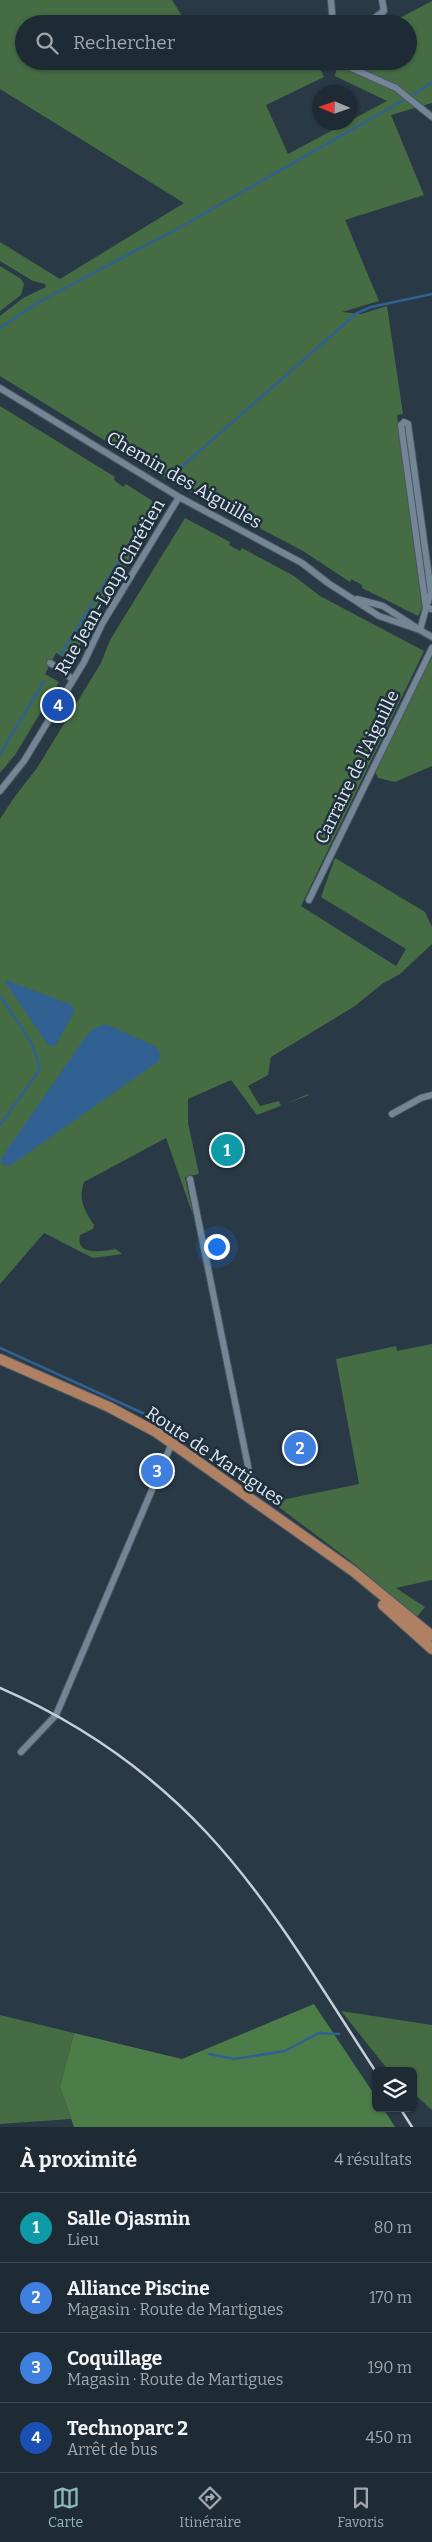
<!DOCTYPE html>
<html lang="fr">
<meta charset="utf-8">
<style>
body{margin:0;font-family:Bitter,serif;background:#27333c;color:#f1f3f6}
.controls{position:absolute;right:15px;bottom:15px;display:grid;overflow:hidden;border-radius:8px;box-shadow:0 1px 4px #0004}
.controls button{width:45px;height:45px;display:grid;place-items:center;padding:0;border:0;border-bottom:1px solid #3c474f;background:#1f2b34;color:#f1f3f6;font:25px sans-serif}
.compass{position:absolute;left:312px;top:85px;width:45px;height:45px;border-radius:50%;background:#1f2b34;box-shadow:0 1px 4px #0004;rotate:272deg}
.you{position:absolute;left:216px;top:1246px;width:18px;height:18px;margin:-12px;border:4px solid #fff;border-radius:50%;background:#1a73e8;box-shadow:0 0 0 8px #1a73e833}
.badge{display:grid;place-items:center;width:32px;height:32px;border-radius:50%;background:#8bbbb9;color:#fff;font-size:16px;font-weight:700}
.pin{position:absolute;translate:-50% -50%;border:2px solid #fff;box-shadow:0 1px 5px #0006}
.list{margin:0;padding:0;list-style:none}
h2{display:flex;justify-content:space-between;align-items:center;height:65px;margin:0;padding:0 20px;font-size:21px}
h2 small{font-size:16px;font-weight:400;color:#a1a7ac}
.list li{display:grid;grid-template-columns:32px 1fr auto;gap:15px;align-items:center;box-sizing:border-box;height:70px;padding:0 20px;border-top:1px solid #3c474f}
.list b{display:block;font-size:19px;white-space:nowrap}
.list p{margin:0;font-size:16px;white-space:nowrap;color:#a1a7ac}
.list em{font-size:16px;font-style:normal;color:#a1a7ac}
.icon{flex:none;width:28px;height:28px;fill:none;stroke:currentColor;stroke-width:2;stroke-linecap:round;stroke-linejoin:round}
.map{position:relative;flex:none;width:432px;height:2127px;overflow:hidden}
.search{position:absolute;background:#1f2b34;box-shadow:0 1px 4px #0004;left:15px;right:15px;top:15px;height:55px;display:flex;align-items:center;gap:12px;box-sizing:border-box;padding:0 18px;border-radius:28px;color:#a1a7ac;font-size:19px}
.sheet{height:345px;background:#1f2b34}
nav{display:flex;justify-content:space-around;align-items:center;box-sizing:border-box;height:70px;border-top:1px solid #3c474f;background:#1f2b34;font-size:14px;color:#a1a7ac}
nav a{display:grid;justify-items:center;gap:2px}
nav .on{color:#8bbbb9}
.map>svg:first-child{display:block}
.green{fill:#466c43}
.forest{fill:#4c7d49}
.water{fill:#316192}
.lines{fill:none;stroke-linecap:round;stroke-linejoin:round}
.stream{stroke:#316192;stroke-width:2.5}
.street-casing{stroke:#4a5863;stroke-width:8}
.primary-casing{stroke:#4a5863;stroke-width:12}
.street{stroke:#748695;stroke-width:6}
.primary{stroke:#b08062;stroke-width:10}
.rail{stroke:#c4cfd8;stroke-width:2.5}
.labels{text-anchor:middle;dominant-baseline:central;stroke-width:5;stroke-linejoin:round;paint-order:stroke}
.street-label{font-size:18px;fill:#dee8f0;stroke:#1f2f3c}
</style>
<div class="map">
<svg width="432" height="2127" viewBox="0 0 432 2127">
<rect width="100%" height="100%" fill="#293946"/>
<path class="green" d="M0 0H172L187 24H24V61H275L295 68H320L324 77 266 105 288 154 387 101 335 76 338 61H408V24H388L432 1V103L391 115 424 195 345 220 379 301 342 312 361 314 387 306 403 414 397 415 422 608 418 616 362 588V585L351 579 350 582 303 551 177 485 0 376V316L23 298 46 287 45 284 33 281 0 261V242L60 279 184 203 0 89Z
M0 266 21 279 24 284 21 295 0 311Z
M0 406 115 477 114 480 123 487 126 484 162 507 85 634 72 662 56 653 45 674 59 682 15 755 0 773Z
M185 518 230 542 229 545 240 551 242 548 294 576 320 596 424 651 301 906 396 966 406 949 321 897 335 858 425 912 432 927V944L400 974 382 984 355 1006 271 1057 268 1075 248 1086 260 1106 279 1101 281 1106 308 1094 309 1095 257 1115 231 1080 188 1099V1123L199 1174 185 1177 193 1215 166 1138 84 1182C78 1200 84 1210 94 1225L93 1229 80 1235C75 1257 104 1251 116 1249L122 1254 93 1258 44 1233 0 1284V819L13 799 37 768 101 663 110 640Z
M432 657V766L395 782 378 778 375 772Z
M432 1344V1580L396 1588 425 1607 417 1617 352 1562 272 1502 359 1484 336 1359 396 1346 397 1351Z
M341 2011 432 2025V2110L413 2093V2071H389Z
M0 2015 74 2033 60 2087 71 2119 0 2124Z"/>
<path class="forest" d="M314 2004 376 2097V2108H383L395 2127H74L60 2087 74 2033 182 2059Z"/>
<path class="water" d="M6 980 72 1005 74 1013 55 1046 48 1045 5 982Z
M106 1024 157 1047 160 1055 159 1061 11 1165 5 1166 1 1163 2 1157 89 1032 97 1027Z"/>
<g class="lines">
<path class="stream" d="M414 94 432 82
M0 328 37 303 184 225 404 100
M171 479 179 469 357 313 371 307 432 294
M61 654 152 508
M0 754 44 681
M0 996C11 1013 44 1053 38 1072L0 1125
M0 1348 147 1415
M209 2054 234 2059 285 2051 319 2033 339 2034"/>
<defs>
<path id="street" d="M331 0 333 24
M366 24 384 11 382 0
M336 61 396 88 432 117
M0 388 179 497 302 563 328 583 379 616 420 630
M404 422 408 424 431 592 426 608 401 425Z
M357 599 383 606 417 628
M432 609 426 608 420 630 432 637
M50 663 63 671 73 680
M0 791 24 761 84 662 102 624 179 497
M309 900 432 648
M392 1114 421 1098 432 1095
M190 1179 250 1476 247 1496
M21 1752 56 1715 172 1443"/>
<path id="primary" d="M0 1359 109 1407 156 1432 353 1571 432 1636
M383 1605 432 1649"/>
</defs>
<use href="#street" class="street-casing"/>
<use href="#primary" class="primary-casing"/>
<use href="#street" class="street"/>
<use href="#primary" class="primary"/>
<path class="rail" d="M0 1688C78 1722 149 1771 207 1833 273 1904 323 1991 376 2072
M400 2108 412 2127"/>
</g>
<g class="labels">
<g class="street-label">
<text transform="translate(184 480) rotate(30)">Chemin des Aiguilles</text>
<text transform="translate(110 587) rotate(-60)">Rue Jean-Loup Chrétien</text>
<text transform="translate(357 767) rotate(-64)">Carraire de l'Aiguille</text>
<text transform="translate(215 1456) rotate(34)">Route de Martigues</text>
</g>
</g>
</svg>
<div class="controls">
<button><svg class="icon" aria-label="layers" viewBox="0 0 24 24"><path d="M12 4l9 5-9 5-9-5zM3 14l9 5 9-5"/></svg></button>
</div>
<svg class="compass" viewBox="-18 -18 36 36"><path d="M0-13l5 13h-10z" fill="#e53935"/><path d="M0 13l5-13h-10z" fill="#a1a7ac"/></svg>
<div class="you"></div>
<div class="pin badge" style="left:227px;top:1150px;background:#0f9aa8">1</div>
<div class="pin badge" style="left:300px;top:1448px;background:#3f7fe0">2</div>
<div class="pin badge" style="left:157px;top:1471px;background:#3f7fe0">3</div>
<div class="pin badge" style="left:58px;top:705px;background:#1a4fb4">4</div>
<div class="search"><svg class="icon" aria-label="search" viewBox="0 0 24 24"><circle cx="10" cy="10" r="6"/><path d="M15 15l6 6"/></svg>Rechercher</div>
</div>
<section class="sheet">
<h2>À proximité<small>4 résultats</small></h2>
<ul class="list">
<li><span class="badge" style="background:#0f9aa8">1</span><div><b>Salle Ojasmin</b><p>Lieu</p></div><em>80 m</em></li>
<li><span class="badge" style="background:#3f7fe0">2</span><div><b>Alliance Piscine</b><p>Magasin · Route de Martigues</p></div><em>170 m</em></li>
<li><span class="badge" style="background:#3f7fe0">3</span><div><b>Coquillage</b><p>Magasin · Route de Martigues</p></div><em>190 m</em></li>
<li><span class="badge" style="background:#1a4fb4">4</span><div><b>Technoparc 2</b><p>Arrêt de bus</p></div><em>450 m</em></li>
</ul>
</section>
<nav>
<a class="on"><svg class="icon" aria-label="map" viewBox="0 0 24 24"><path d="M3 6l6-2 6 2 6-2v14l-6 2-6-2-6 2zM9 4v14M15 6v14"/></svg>Carte</a>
<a><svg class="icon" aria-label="directions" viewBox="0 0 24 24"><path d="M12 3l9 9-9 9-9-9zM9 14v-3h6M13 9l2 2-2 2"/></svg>Itinéraire</a>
<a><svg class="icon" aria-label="saved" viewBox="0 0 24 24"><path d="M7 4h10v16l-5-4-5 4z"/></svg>Favoris</a>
</nav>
